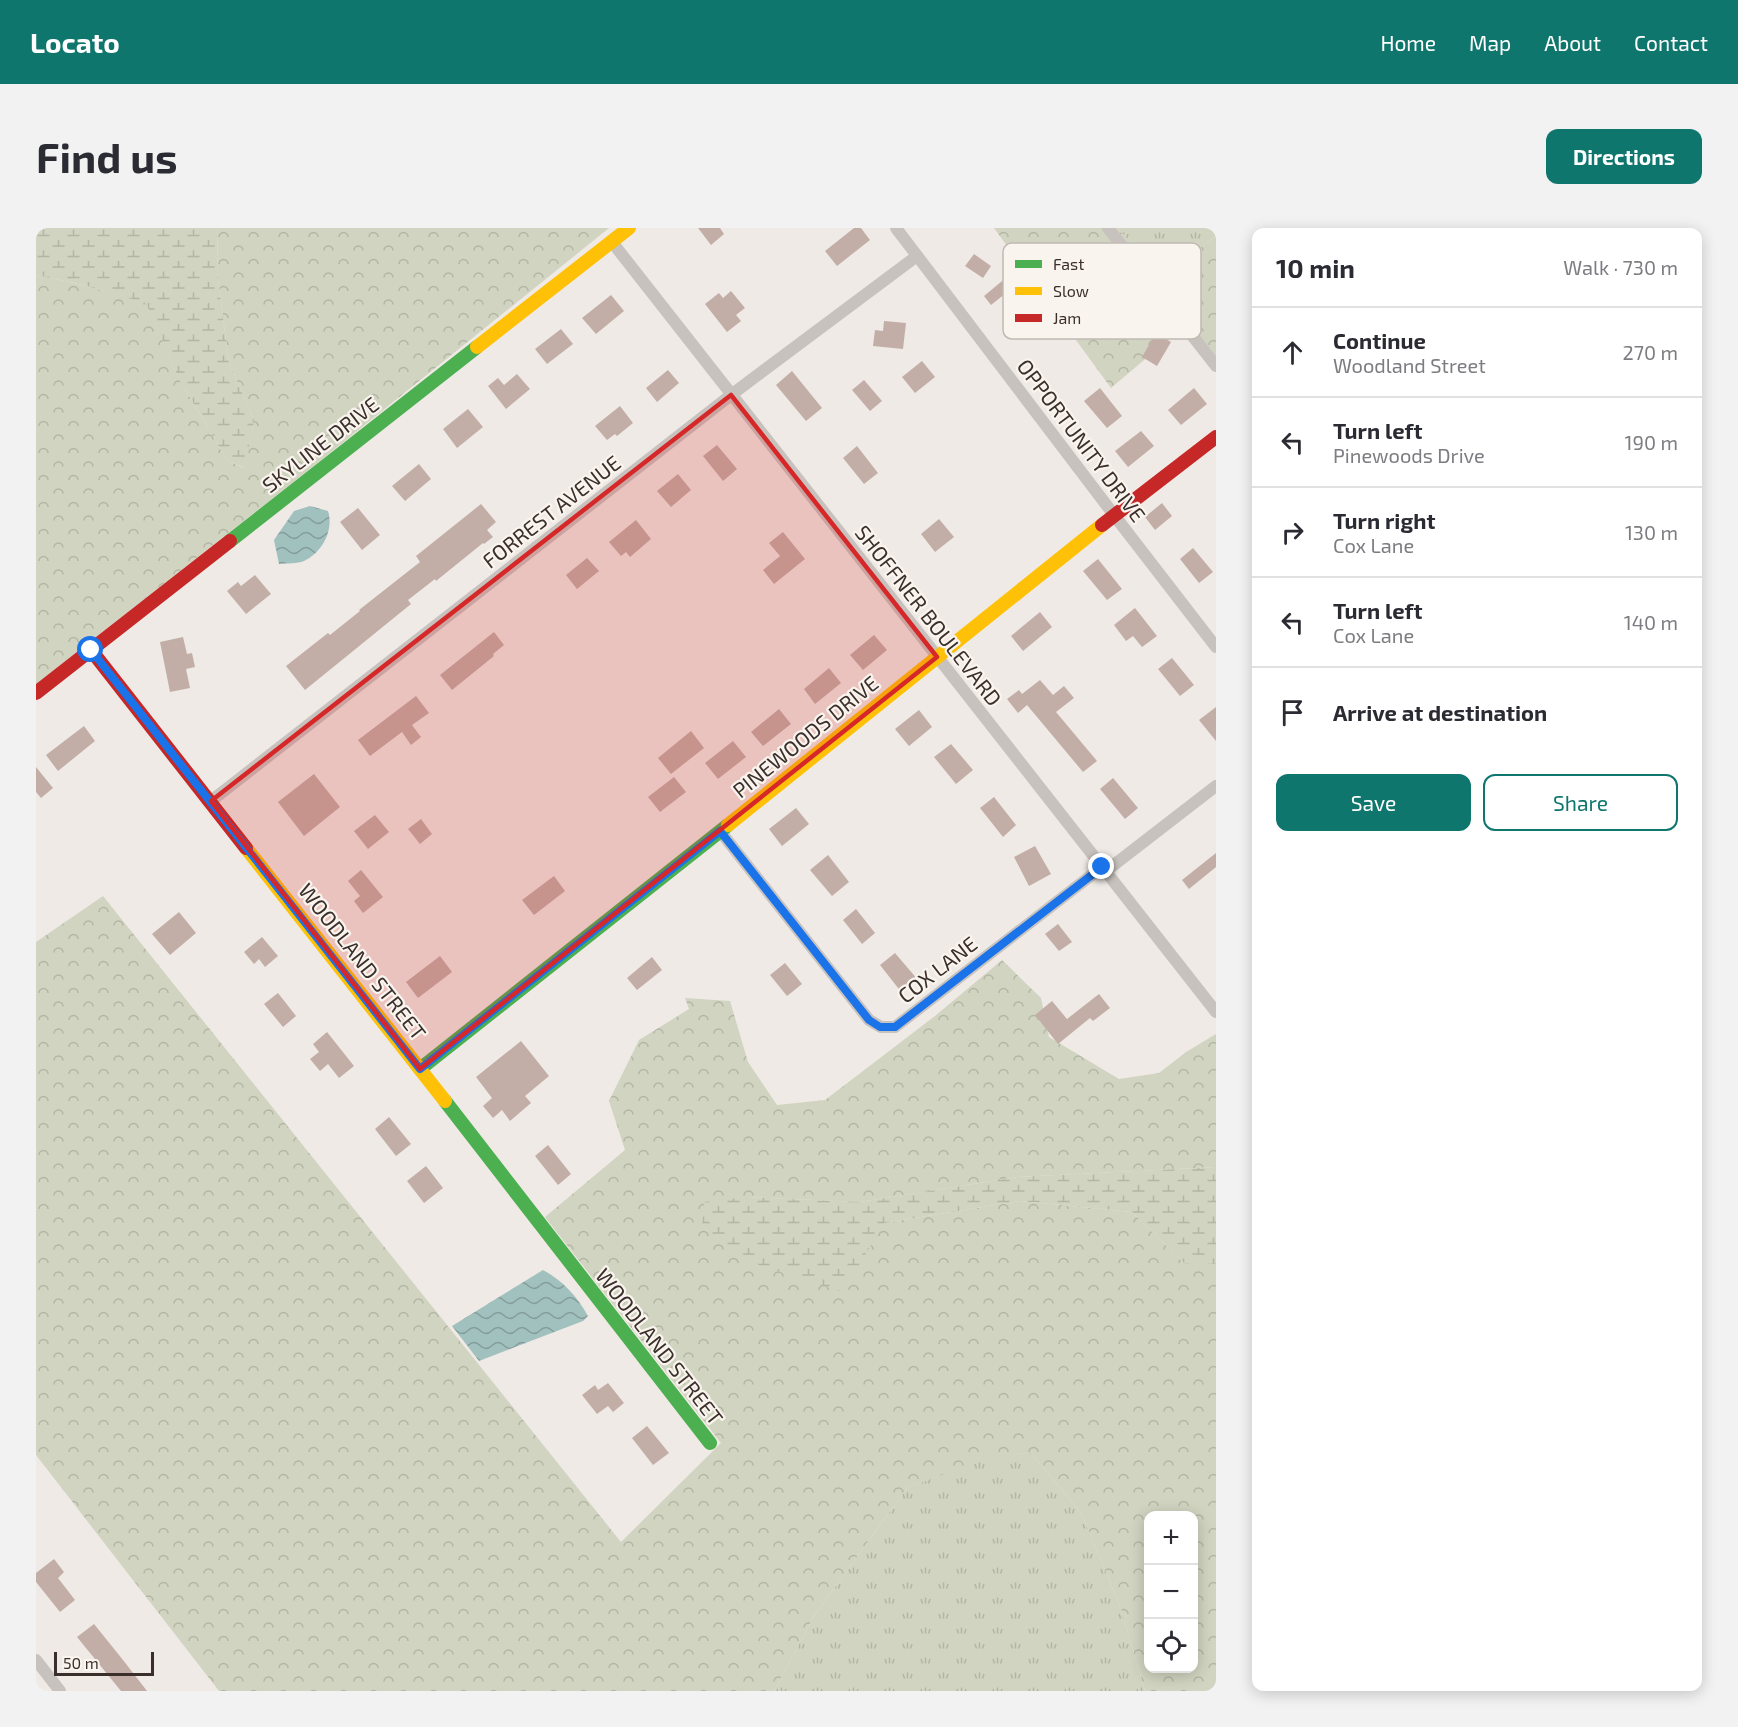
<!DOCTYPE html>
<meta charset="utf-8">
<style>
body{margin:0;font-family:"Exo 2",sans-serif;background:#f2f2f3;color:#2b2b33}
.controls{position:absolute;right:18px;bottom:18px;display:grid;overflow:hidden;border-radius:12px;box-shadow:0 3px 15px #0003}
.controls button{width:54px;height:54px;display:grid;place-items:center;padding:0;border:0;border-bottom:2px solid #e1e1e2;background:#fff;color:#2b2b33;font:30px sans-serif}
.scale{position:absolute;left:18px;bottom:15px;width:100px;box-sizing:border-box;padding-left:6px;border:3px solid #3a2f2b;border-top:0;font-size:16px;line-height:21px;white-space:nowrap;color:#3a2f2b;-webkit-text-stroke:4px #faf4ee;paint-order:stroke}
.stop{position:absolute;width:18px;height:18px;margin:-14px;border:4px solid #1a73e8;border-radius:50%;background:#fff}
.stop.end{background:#1a73e8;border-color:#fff;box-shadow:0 2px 6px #0008}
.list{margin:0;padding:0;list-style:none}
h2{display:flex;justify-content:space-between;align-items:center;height:78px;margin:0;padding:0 24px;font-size:26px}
h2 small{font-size:20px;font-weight:400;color:#7c7c81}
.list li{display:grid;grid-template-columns:39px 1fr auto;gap:18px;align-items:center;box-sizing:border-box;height:90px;padding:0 24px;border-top:2px solid #e1e1e2}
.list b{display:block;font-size:22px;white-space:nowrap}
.list p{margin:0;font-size:20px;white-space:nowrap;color:#7c7c81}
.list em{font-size:20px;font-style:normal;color:#7c7c81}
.actions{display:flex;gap:12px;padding:18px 24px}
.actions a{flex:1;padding:14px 0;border:2px solid #0f766e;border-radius:12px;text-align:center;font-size:21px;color:#0f766e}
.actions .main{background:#0f766e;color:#fff}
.icon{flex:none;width:33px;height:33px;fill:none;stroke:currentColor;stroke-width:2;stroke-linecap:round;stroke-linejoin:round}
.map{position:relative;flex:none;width:1180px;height:1463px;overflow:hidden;border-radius:12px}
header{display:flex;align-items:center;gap:36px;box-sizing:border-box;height:84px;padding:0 30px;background:#0f766e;color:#fff}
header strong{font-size:28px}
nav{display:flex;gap:33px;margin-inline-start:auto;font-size:21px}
.intro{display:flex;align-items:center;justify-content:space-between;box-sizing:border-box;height:144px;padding:0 36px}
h1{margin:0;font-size:42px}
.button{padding:15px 27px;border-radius:12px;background:#0f766e;color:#fff;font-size:21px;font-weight:700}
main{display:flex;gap:36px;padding:0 36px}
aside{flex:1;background:#fff;border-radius:12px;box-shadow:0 3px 15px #0003}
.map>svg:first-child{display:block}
.grass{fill:url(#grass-tufts)}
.forest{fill:url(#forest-crowns);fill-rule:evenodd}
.wetland{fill:url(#wetland-marsh)}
.water{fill:url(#water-waves)}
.building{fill:#c2aea7}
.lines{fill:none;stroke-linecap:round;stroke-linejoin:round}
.street{stroke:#c8c2be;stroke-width:12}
.fast{stroke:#4caf50;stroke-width:14}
.slow{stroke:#ffc107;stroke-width:14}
.jam{stroke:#c62828;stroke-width:14}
.route{stroke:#1a73e8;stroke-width:8}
.marked{fill:#d62828;fill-opacity:0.2;stroke:#d62828;stroke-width:4.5;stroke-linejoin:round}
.labels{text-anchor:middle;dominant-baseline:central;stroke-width:4.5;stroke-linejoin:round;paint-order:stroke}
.street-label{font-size:21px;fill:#3a2f2b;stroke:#faf4ee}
.key{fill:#faf4ee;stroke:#c0b9b4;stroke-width:1.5}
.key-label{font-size:16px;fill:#3a2f2b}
</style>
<header>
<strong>Locato</strong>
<nav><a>Home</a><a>Map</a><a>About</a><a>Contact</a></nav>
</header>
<div class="intro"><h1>Find us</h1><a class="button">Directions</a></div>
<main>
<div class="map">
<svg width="1180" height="1463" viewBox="0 0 1180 1463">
<defs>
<pattern id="grass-tufts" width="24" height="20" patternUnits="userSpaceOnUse" patternTransform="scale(1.5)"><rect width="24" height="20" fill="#d1d4c0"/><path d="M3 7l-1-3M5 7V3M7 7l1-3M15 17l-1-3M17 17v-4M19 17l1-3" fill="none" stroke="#b4b6a5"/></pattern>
<pattern id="forest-crowns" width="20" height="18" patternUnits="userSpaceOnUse" patternTransform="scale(1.5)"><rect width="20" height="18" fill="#d1d4c0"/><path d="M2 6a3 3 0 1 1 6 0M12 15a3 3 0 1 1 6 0" fill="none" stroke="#b4b6a5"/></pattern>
<pattern id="wetland-marsh" width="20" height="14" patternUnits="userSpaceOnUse" patternTransform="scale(1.5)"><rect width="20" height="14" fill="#d1d4c0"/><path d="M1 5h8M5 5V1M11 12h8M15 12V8" fill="none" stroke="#b4b6a5"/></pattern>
<pattern id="water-waves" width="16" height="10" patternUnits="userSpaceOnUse" patternTransform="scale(1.5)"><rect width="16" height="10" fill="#a1c1bf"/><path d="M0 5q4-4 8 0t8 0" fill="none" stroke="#849d9b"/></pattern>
</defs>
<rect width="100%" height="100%" fill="#efeae5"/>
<path class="grass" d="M1081 0H1180V8L1127 48Z
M995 1225 1046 1286 1085 1381 1109 1463H738L778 1388 871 1260 958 1226Z"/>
<path class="forest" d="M181 0H573L274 241 0 456V47L47 57 110 74 142 149 191 232 208 240 218 192 193 135 182 51Z
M958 0H1081L1127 48 1180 8V140L1147 99 1075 160Z
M67 668 585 1314 685 1215 509 989 589 922 573 873 603 812 653 781 649 770 694 773 712 834 741 877 789 872 899 788 966 732 1005 770 1013 809 1083 851 1123 845 1150 824 1180 806V939L981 949 824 974 711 969 848 995 984 973 1096 984 1149 1036H1180V1463H1109L1085 1381 1046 1286 995 1225 958 1227 871 1260 778 1388 738 1463H183L0 1227V714ZM1112 1288H1158V1440H1112Z"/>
<path class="wetland" d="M0 0H181L182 51 193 135 218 192 209 240 191 232 142 149 110 75 47 57 0 47Z
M1180 939V1036H1149L1096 984 984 973 848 995 807 1064 723 1037 666 999 668 974 711 969 824 974 981 949Z"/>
<path class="water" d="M274 278 292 283C298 301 287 324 268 333 261 336 251 335 243 336L238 312 258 283Z
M507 1042C527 1053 541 1068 552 1088L547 1093 443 1133 416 1098Z"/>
<path class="building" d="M662 0H684L688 6 675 17Z
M818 0H825L834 12 801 38 789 23Z
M938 26 955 38 947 50 929 38Z
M983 39 990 49 955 77 948 68Z
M695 63 709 80 700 87 705 93 691 104 669 76 683 65 687 70Z
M575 67 588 83 560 106 546 90Z
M848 93 870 95 867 121 837 118 839 102 847 103Z
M525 101 537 116 511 136 499 121Z
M1120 105 1135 114 1121 138 1106 129Z
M886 133 899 149 879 165 866 149Z
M632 142 643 155 621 174 610 160Z
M756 143 786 180 770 193 740 157Z
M481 146 494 161 470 181 452 158 462 150 468 157Z
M828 152 846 173 834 183 816 162Z
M1064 160 1086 188 1071 200 1048 173Z
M1158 160 1171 176 1145 197 1132 182Z
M584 178 597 195 581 208 579 206 571 212 559 198Z
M432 181 447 199 421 220 407 201Z
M1105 203 1118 218 1092 239 1079 223Z
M681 217 701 241 687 253 667 228Z
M821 218 842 245 828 256 807 230Z
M383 236 395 251 369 273 356 258Z
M642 246 655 262 635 279 621 263Z
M1126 275 1136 288 1119 302 1109 289Z
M445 276 460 294 451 302 457 309 448 316 447 315 400 353 399 351 372 372 375 376 269 462 250 438 292 405 294 407 324 383 323 382 384 334 380 328Z
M322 280 344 307 326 322 304 294Z
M903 291 918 309 899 324 885 306Z
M600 292 615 311 594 329 590 324 585 328 573 314Z
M747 304 769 331 738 356 727 342 744 328 733 315Z
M1157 320 1177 344 1163 355 1144 331Z
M551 330 563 343 541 361 530 347Z
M1062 331 1086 361 1071 372 1047 343Z
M219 347 235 366 210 386 191 363 202 354 205 358Z
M1099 380 1121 408 1106 419 1097 408 1090 413 1078 397Z
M1004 384 1016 399 987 423 975 408Z
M458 404 468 417 457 426 458 428 416 462 404 447Z
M838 407 851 422 827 442 814 427Z
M147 409 151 426 156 425 159 439 150 441 154 460 134 464 124 414Z
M1136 430 1158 457 1144 468 1122 441Z
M793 440 805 455 779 476 768 461Z
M1004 452 1017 467 1028 458 1038 470 1020 484 1061 533 1047 544 991 477 982 485 971 471 983 462 986 466Z
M380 468 393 485 376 497 385 509 375 517 366 504 334 528 322 512Z
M1180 479V513L1163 492Z
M743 481 755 496 727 518 715 504Z
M883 482 896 499 873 518 859 501Z
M48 498 59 513 22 543 10 527Z
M655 503 668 520 635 546 622 530Z
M697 513 710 529 682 551 669 535Z
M915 516 937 542 920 556 898 529Z
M0 539 17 560 5 570 0 564Z
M278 546 304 579 268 608 242 574Z
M638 549 650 564 624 584 612 569Z
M1077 550 1102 580 1089 591 1064 561Z
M958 569 980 597 967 609 944 580Z
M760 580 773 596 746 618 733 601Z
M339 587 353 604 332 621 318 603Z
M385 591 396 606 384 616 372 601Z
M999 618 1015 646 993 658 978 629Z
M1180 625V639L1153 661 1146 652Z
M792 627 813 654 796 668 774 642Z
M325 642 347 669 327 685 318 673 324 668 312 653Z
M518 648 529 663 498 687 486 672Z
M820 681 839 705 826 716 807 692Z
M143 684 160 705 134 727 116 706Z
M1022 696 1036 714 1023 723 1009 706Z
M226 709 242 728 229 739 223 731 218 736 208 724Z
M859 725 882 752 866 765 844 737Z
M404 728 416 744 382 770 370 754Z
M616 729 626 742 601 762 591 750Z
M749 735 766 756 751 768 734 747Z
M242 765 260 788 247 799 228 776Z
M1063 766 1074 780 1057 793 1054 790 1022 816 999 787 1016 773 1031 791Z
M291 804 318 838 303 850 292 836 284 843 274 831 283 824 277 816Z
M485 813 513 848 489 868 495 875 474 893 466 882 457 890 447 878 456 870 440 849Z
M353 889 375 916 360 928 339 901Z
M512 917 535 946 522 957 499 928Z
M390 938 407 960 388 975 371 953Z
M572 1155 588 1175 577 1184 572 1178 561 1186 546 1167 559 1157 562 1162Z
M611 1198 633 1225 617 1237 596 1210Z
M18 1331 28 1344 22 1350 39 1372 24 1384 0 1354V1345Z
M58 1396 87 1432 111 1463H85L41 1409Z"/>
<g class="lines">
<path class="street" d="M860 0 1078 287 1180 419
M1072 0 1180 138
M576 14 1180 784
M175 573 695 167 881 28
M684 603 833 792 845 799H859L1066 639
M1070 643 1180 558
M0 1432 24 1463"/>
<path class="fast" d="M194 313 441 119
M384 841 692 597
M409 873 674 1215"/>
<path class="slow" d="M441 119 593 0
M692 597 1066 297
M210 620 409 873"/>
<path class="jam" d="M1066 297 1180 209
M55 422 210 620
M0 465 194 313"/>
</g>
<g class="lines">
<path class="route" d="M55 422 384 841 684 603 833 792 844 799H859L1066 639"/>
</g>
<path class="marked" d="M695 167 901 429 384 841 175 573Z"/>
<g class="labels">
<g class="street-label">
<text transform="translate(1046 212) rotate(53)">OPPORTUNITY DRIVE</text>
<text transform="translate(284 216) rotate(-38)">SKYLINE DRIVE</text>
<text transform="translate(515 283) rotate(-38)">FORREST AVENUE</text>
<text transform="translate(893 387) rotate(52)">SHOFFNER BOULEVARD</text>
<text transform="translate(769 508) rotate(-39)">PINEWOODS DRIVE</text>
<text transform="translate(327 733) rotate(52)">WOODLAND STREET</text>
<text transform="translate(901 741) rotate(-38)">COX LANE</text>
<text transform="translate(624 1118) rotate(52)">WOODLAND STREET</text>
</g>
</g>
<rect x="967" y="15" width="198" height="96" rx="9" class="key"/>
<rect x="979" y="32" width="27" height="8" fill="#4caf50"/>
<rect x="979" y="59" width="27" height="8" fill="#ffc107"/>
<rect x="979" y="86" width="27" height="8" fill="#c62828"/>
<g class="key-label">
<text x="1017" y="42">Fast</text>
<text x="1017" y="69">Slow</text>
<text x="1017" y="96">Jam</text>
</g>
</svg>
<div class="controls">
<button>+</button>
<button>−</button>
<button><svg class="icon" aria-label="locate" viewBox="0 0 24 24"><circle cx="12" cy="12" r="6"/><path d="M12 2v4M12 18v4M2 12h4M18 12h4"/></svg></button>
</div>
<div class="scale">50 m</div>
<div class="stop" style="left:55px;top:422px"></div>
<div class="stop end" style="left:1066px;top:639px"></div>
</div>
<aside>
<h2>10 min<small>Walk · 730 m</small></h2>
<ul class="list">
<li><svg class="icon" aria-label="ahead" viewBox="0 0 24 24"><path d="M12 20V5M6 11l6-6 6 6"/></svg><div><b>Continue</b><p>Woodland Street</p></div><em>270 m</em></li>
<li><svg class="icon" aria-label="left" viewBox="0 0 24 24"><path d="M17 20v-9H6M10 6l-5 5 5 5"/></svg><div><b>Turn left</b><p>Pinewoods Drive</p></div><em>190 m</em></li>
<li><svg class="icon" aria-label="right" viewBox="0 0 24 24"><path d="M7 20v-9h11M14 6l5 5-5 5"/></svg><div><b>Turn right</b><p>Cox Lane</p></div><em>130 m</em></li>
<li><svg class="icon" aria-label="left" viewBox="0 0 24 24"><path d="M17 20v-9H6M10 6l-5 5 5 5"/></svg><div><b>Turn left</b><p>Cox Lane</p></div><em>140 m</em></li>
<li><svg class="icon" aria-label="arrive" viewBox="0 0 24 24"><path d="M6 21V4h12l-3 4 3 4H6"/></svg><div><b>Arrive at destination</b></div></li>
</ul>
<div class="actions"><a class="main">Save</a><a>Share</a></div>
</aside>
</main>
